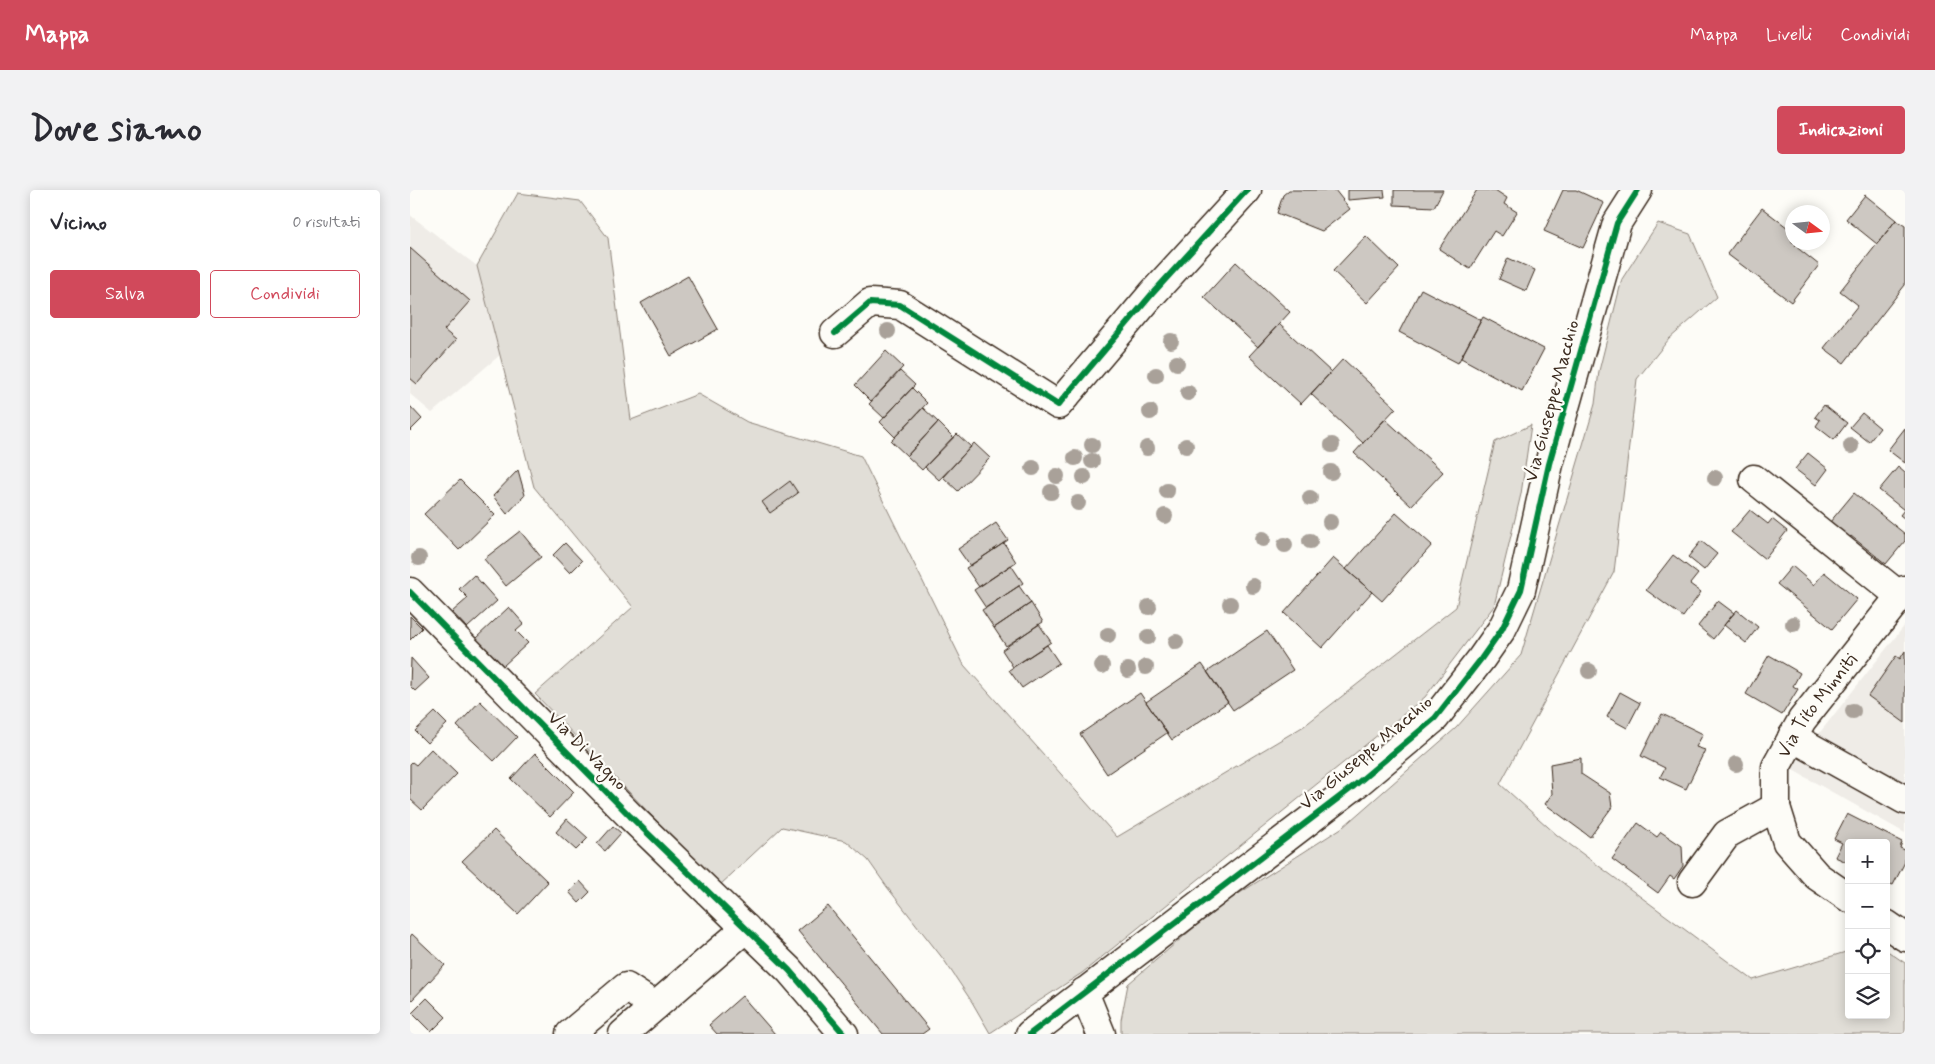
<!DOCTYPE html>
<html lang="it">
<meta charset="utf-8">
<style>
body{margin:0;font-family:Mynerve,sans-serif;background:#f2f2f3;color:#2b2b33}
.controls{position:absolute;right:15px;bottom:15px;display:grid;overflow:hidden;border-radius:5px;box-shadow:0 2px 12px #0003}
.controls button{width:45px;height:45px;display:grid;place-items:center;padding:0;border:0;border-bottom:1px solid #e1e1e2;background:#fff;color:#2b2b33;font:25px sans-serif}
.compass{position:absolute;left:1375px;top:15px;width:45px;height:45px;border-radius:50%;background:#fff;box-shadow:0 2px 12px #0003;rotate:105deg}
.list{margin:0;padding:0;list-style:none}
h2{display:flex;justify-content:space-between;align-items:center;height:65px;margin:0;padding:0 20px;font-size:21px}
h2 small{font-size:16px;font-weight:400;color:#7c7c81}
.actions{display:flex;gap:10px;padding:15px 20px}
.actions a{flex:1;padding:11px 0;border:1px solid #d1495b;border-radius:5px;text-align:center;font-size:18px;color:#d1495b}
.actions .main{background:#d1495b;color:#fff}
.icon{flex:none;width:28px;height:28px;fill:none;stroke:currentColor;stroke-width:2;stroke-linecap:round;stroke-linejoin:round}
.map{position:relative;flex:none;width:1495px;height:844px;overflow:hidden;border-radius:5px}
header{display:flex;align-items:center;gap:30px;box-sizing:border-box;height:70px;padding:0 25px;background:#d1495b;color:#fff}
header strong{font-size:24px}
nav{display:flex;gap:28px;margin-inline-start:auto;font-size:18px}
.intro{display:flex;align-items:center;justify-content:space-between;box-sizing:border-box;height:120px;padding:0 30px}
h1{margin:0;font-size:35px}
.button{padding:12px 22px;border-radius:5px;background:#d1495b;color:#fff;font-size:18px;font-weight:700}
main{display:flex;gap:30px;padding:0 30px}
aside{flex:1;background:#fff;border-radius:5px;box-shadow:0 2px 12px #0003}
.map>svg:first-child{display:block}
.built{fill:#efece7}
.green{fill:#e1ded7;stroke:#8e847a}
.building{fill:#cdc8c2;stroke:#3b2a1e}
.lines{fill:none;stroke-linecap:round;stroke-linejoin:round}
.minor-casing{stroke:#3b2a1e;stroke-width:31}
.minor{stroke:#fdfcf7;stroke-width:28}
.cycleway-casing{stroke:#fdfcf7;stroke-width:9}
.cycleway{stroke:#00873e;stroke-width:6}
.tree{fill:#a9a199}
.labels{text-anchor:middle;dominant-baseline:central;stroke-width:4.5;stroke-linejoin:round;paint-order:stroke}
.street-label{font-size:19px;fill:#3b2a1e;stroke:#fdfcf7}
</style>
<header>
<strong>Mappa</strong>
<nav><a>Mappa</a><a>Livelli</a><a>Condividi</a></nav>
</header>
<div class="intro"><h1>Dove siamo</h1><a class="button">Indicazioni</a></div>
<main>
<aside>
<h2>Vicino<small>0 risultati</small></h2>
<ul class="list">
</ul>
<div class="actions"><a class="main">Salva</a><a>Condividi</a></div>
</aside>
<div class="map">
<svg width="1495" height="844" viewBox="0 0 1495 844">
<rect width="100%" height="100%" fill="#fdfcf7"/>
<filter id="ink" filterUnits="userSpaceOnUse"><feTurbulence type="fractalNoise" baseFrequency=".02" numOctaves="2"/><feDisplacementMap in="SourceGraphic" scale="10" xChannelSelector="R" yChannelSelector="G"/><feConvolveMatrix kernelMatrix="1 2 1 2 8 2 1 2 1" color-interpolation-filters="sRGB"/></filter>
<g filter="url(#ink)">
<path class="built" d="M0 25 67 76 90 165 22 223 0 204Z
M1495 435V643L1381 579Z"/>
<path class="green" d="M108 3 170 11 198 48 221 230 288 204 337 232 451 266 554 475 707 647 894 536 1046 417 1085 252 1121 235 1111 304 1084 416 1015 507 672 783 580 843 562 812 534 770 477 697 458 670 436 651 372 637 309 696 125 504 223 417 124 297 67 76Z
M1248 33 1280 44 1307 107 1259 149 1227 189 1204 382 1090 594 1147 645 1343 790 1439 761V825H1476V760L1495 773V844H711V830L718 794 808 717 933 637 1046 538 1111 465 1185 214 1189 181 1212 89Z"/>
<path class="building" d="M879 0H925L940 19 912 41 867 23 873 5Z
M938 0H974L975 7 938 10Z
M984 0H1033L1024 17 984 15Z
M1067 0H1085L1097 8 1094 14 1107 22 1092 46 1084 41 1060 79 1029 59Z
M1153 0H1166L1194 13 1173 58 1134 41Z
M1455 5 1486 30 1467 54 1436 29Z
M1352 18 1382 41V52H1388L1385 56 1409 75 1381 112 1317 64Z
M1486 30 1495 36V95L1434 173 1414 158 1448 115 1430 101Z
M956 46 989 78 957 113 923 81Z
M0 58 60 111 34 140 46 150 7 194 0 188Z
M1098 68 1125 80 1116 101 1089 89Z
M826 72 880 122 848 157 794 107Z
M278 86 308 139 261 166 231 113Z
M1011 99 1071 130 1048 173 989 142Z
M1073 127 1134 159 1112 201 1051 168Z
M869 134 921 182 891 214 839 166Z
M476 161 493 177 461 211 445 195Z
M933 169 986 218 953 253 901 204Z
M490 181 505 195 474 228 459 214Z
M502 198 517 213 485 247 470 232Z
M1414 215 1437 233 1424 250 1406 236 1410 230 1405 227Z
M0 216 12 229 0 241Z
M513 218 528 232 497 266 481 251Z
M1452 223 1470 238 1459 252 1440 237Z
M975 229 1033 282 1001 316 944 263Z
M528 232 543 247 512 280 497 266Z
M1495 238V273L1478 260Z
M547 244 561 257 529 290 515 277Z
M564 253 580 268 548 301 533 287Z
M1398 263 1418 279 1406 295 1385 279Z
M1488 277 1495 283V329L1490 325 1494 320 1469 300Z
M108 280 115 305 97 324 83 306Z
M50 290 85 325 49 360 14 324Z
M380 291 388 303 360 323 352 312Z
M1444 303 1495 344V351L1476 374 1441 346 1434 354 1415 338Z
M1340 320 1358 334 1362 329 1377 341 1355 369 1321 342Z
M986 323 1022 355 972 411 936 379Z
M586 333 598 350 560 376 548 359Z
M110 341 131 367 96 396 74 369Z
M1291 351 1307 364 1294 380 1278 367Z
M155 353 172 371 160 383 143 365Z
M594 353 606 372 569 397 556 378Z
M1263 365 1288 384 1280 394 1291 402 1273 427 1236 400Z
M923 368 962 402 912 458 874 423Z
M601 375 613 393 576 418 564 400Z
M1382 376 1404 395 1414 382 1447 409 1422 439 1367 394Z
M64 385 87 411 57 438 42 422 58 408 49 399Z
M609 396 621 413 584 438 572 420Z
M1308 411 1324 423 1303 449 1288 436Z
M621 413 633 432 596 456 584 438Z
M99 417 114 434 106 441 118 453 93 476 66 448Z
M1327 420 1348 437 1336 453 1314 435Z
M0 426 12 438 0 450Z
M629 434 641 452 603 477 592 460Z
M857 441 883 480 823 520 797 482Z
M637 455 649 473 612 498 599 480Z
M1495 461V533L1458 506 1486 466 1490 469Z
M1359 465 1390 483 1383 496 1388 499 1372 525 1336 504Z
M1 468 19 488 5 501 0 496Z
M792 474 818 512 762 550 736 512Z
M1210 502 1230 513 1217 538 1197 527Z
M730 503 757 543 697 584 670 544Z
M70 511 107 547 84 571 47 536Z
M25 522 37 534 17 553 5 541Z
M1252 524 1293 544 1286 557 1295 560 1276 599 1250 587 1255 578 1231 566Z
M21 559 47 584 12 620 0 609V574L2 572 6 575Z
M125 563 164 602 140 627 101 589Z
M1171 568V584L1200 603 1202 617 1180 647 1135 614 1142 604 1140 574Z
M1437 624 1492 652 1490 658 1495 660V672L1483 695 1476 692V653H1439V673L1425 667 1432 653 1424 649Z
M157 629 178 648 166 660 146 642Z
M1228 633 1247 647 1251 642 1272 656 1273 676 1264 689 1260 686 1248 703 1202 669Z
M203 636 211 643 195 661 187 654Z
M84 640 138 692 108 724 52 671Z
M170 691 180 702 169 713 159 702Z
M418 716 519 839 512 844H473L388 741Z
M2 744 35 775 2 810 0 809V747Z
M332 806 365 844H307L299 835Z
M17 808 36 827 21 842 2 823Z"/>
<g class="lines">
<defs>
<g id="minor">
<path d="M425 143 460 113 490 115 648 215 742 104 837 0"/>
<path d="M1344 289 1490 406"/>
<path d="M0 402 220 626 379 780 434 844"/>
<path d="M1382 547 1495 610"/>
<path d="M1282 692 1317 644 1366 617"/>
<path id="s1" d="M1439 708 1407 686 1377 652 1366 617V577L1392 530 1495 400"/>
<path d="M1476 734 1495 747"/>
<path d="M674 802 691 844"/>
<path d="M160 844 216 797 245 816"/>
<path d="M213 844 336 738"/>
<path d="M620 844 944 596 1025 528 1071 469 1092 439 1111 400 1139 274 1207 33 1228 0"/>
</g>
</defs>
<use href="#minor" class="minor-casing"/>
<use href="#minor" class="minor"/>
<defs>
<path id="cycleway" d="M425 143 460 113 490 115 648 215 742 104 837 0
M0 402 220 626 379 780 434 844
M620 844 944 596 1025 528 1071 469 1092 439 1111 400 1139 274 1207 33 1228 0"/>
</defs>
<use href="#cycleway" class="cycleway-casing"/>
<use href="#cycleway" class="cycleway"/>
</g>
<g class="tree">
<circle cx="478" cy="141" r="8"/>
<circle cx="761" cy="151" r="8"/>
<circle cx="767" cy="173" r="8"/>
<circle cx="746" cy="185" r="8"/>
<circle cx="778" cy="203" r="8"/>
<circle cx="740" cy="222" r="8"/>
<circle cx="682" cy="255" r="8"/>
<circle cx="922" cy="255" r="8"/>
<circle cx="776" cy="256" r="8"/>
<circle cx="1441" cy="256" r="8"/>
<circle cx="737" cy="258" r="8"/>
<circle cx="665" cy="268" r="8"/>
<circle cx="682" cy="271" r="8"/>
<circle cx="623" cy="278" r="8"/>
<circle cx="921" cy="282" r="8"/>
<circle cx="647" cy="286" r="8"/>
<circle cx="674" cy="287" r="8"/>
<circle cx="1305" cy="288" r="8"/>
<circle cx="757" cy="301" r="8"/>
<circle cx="641" cy="302" r="8"/>
<circle cx="900" cy="308" r="8"/>
<circle cx="668" cy="313" r="8"/>
<circle cx="755" cy="326" r="8"/>
<circle cx="920" cy="332" r="8"/>
<circle cx="853" cy="349" r="8"/>
<circle cx="900" cy="351" r="8"/>
<circle cx="875" cy="355" r="8"/>
<circle cx="9" cy="368" r="8"/>
<circle cx="843" cy="396" r="8"/>
<circle cx="820" cy="414" r="8"/>
<circle cx="739" cy="417" r="8"/>
<circle cx="1383" cy="434" r="8"/>
<circle cx="698" cy="445" r="8"/>
<circle cx="738" cy="447" r="8"/>
<circle cx="766" cy="452" r="8"/>
<circle cx="692" cy="476" r="8"/>
<circle cx="736" cy="477" r="8"/>
<circle cx="718" cy="480" r="8"/>
<circle cx="1179" cy="481" r="8"/>
<circle cx="1443" cy="521" r="8"/>
<circle cx="1326" cy="574" r="8"/>
</g>
</g>
<g class="labels">
<g class="street-label">
<text transform="translate(1142 211) rotate(-75)">Via Giuseppe Macchio</text>
<text stroke="none"><textPath href="#s1" startOffset="235">Via Tito Minniti</textPath></text>
<text transform="translate(177 561) rotate(45)">Via Di Vagno</text>
<text transform="translate(956 563) rotate(-40)">Via Giuseppe Macchio</text>
</g>
</g>
</svg>
<div class="controls">
<button>+</button>
<button>−</button>
<button><svg class="icon" aria-label="locate" viewBox="0 0 24 24"><circle cx="12" cy="12" r="6"/><path d="M12 2v4M12 18v4M2 12h4M18 12h4"/></svg></button>
<button><svg class="icon" aria-label="layers" viewBox="0 0 24 24"><path d="M12 4l9 5-9 5-9-5zM3 14l9 5 9-5"/></svg></button>
</div>
<svg class="compass" viewBox="-18 -18 36 36"><path d="M0-13l5 13h-10z" fill="#e53935"/><path d="M0 13l5-13h-10z" fill="#7c7c81"/></svg>
</div>
</main>
